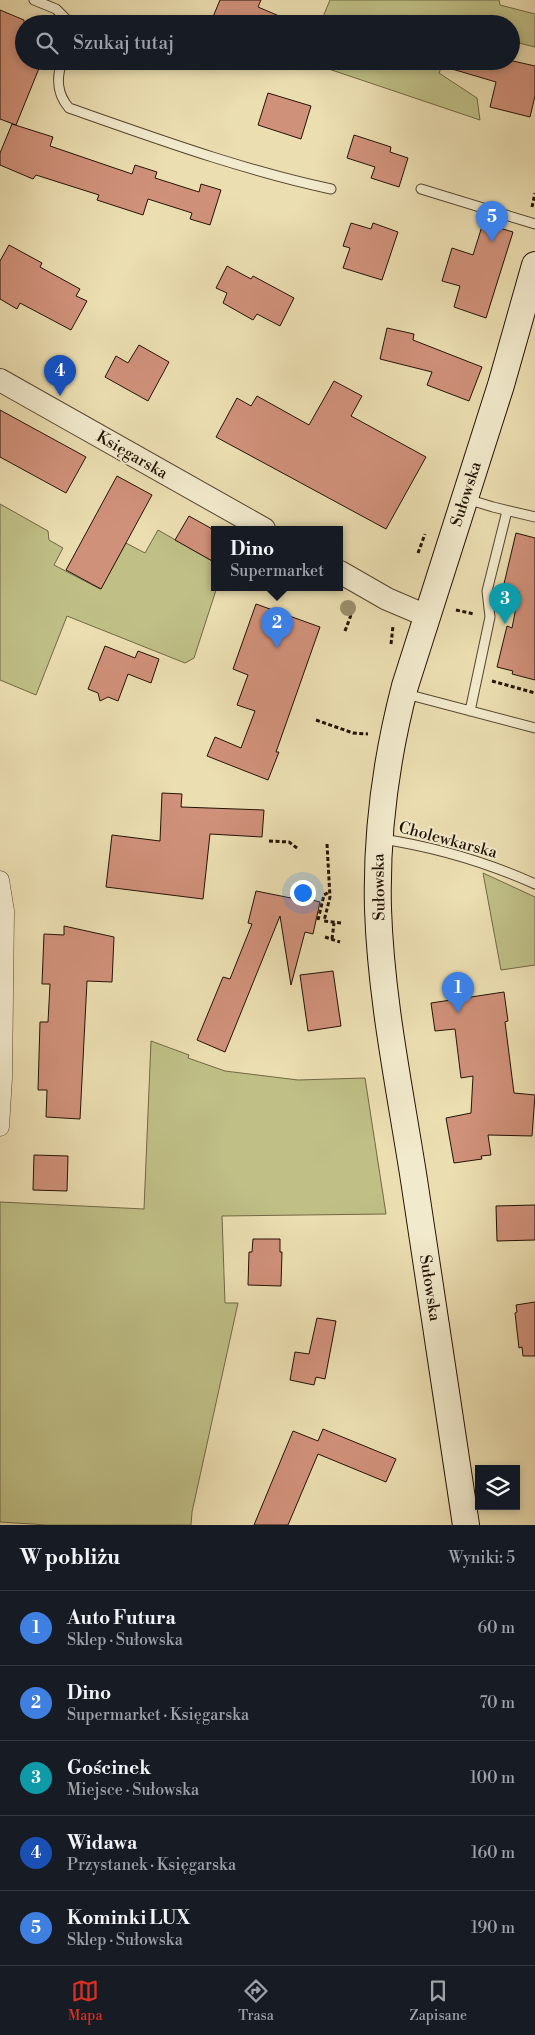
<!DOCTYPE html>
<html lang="pl">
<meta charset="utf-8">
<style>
body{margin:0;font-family:"Libre Bodoni",serif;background:#20242c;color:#f1f3f6}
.controls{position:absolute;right:15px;bottom:15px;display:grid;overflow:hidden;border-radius:0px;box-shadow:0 2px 8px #0003}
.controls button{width:45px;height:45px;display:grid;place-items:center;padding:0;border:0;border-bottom:1px solid #363941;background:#171b24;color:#f1f3f6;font:25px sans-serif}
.you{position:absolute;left:302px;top:892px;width:18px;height:18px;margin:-12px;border:4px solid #fff;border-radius:50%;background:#1a73e8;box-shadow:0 0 0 8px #1a73e833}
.badge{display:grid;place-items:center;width:32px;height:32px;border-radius:50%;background:#d93025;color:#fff;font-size:16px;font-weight:700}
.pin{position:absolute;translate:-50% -41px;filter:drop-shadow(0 1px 2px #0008)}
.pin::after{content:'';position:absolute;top:26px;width:18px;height:15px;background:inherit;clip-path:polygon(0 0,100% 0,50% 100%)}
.popup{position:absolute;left:211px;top:526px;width:132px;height:65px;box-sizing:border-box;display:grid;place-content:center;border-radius:0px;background:#171b24;filter:drop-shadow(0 1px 4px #0005);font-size:16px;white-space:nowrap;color:#9ea1a6}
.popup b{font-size:19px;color:#f1f3f6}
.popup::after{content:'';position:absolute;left:50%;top:100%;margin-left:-10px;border:10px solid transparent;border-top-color:#171b24}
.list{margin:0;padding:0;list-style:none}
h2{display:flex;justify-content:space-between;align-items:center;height:65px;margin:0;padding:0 20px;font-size:21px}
h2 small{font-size:16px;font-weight:400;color:#9ea1a6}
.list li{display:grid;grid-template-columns:32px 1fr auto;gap:15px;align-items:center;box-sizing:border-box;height:75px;padding:0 20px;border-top:1px solid #363941}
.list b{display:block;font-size:19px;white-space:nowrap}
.list p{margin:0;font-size:16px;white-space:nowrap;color:#9ea1a6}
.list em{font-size:16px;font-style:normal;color:#9ea1a6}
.icon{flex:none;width:28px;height:28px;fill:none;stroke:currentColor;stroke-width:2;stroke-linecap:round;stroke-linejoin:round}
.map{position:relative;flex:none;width:535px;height:1525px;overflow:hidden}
.search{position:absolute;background:#171b24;box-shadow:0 2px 8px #0003;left:15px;right:15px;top:15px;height:55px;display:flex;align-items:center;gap:12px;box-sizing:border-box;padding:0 18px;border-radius:28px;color:#9ea1a6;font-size:19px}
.sheet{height:440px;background:#171b24}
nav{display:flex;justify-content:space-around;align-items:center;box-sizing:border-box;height:70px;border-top:1px solid #363941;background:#171b24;font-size:14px;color:#9ea1a6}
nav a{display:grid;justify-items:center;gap:2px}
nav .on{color:#d93025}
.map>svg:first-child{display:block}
.green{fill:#bfbf86;stroke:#716844}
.building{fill:#d0917a;stroke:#231203}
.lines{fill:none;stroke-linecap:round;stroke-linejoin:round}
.service-casing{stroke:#55452e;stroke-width:11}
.minor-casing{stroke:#55452e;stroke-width:19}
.tertiary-casing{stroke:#55452e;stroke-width:24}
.secondary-casing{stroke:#231203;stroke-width:28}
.path{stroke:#231203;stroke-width:3;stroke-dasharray:4 2.5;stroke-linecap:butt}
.service{stroke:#f2eacc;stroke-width:9}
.minor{stroke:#f2eacc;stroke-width:18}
.tertiary{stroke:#f2eacc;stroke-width:22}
.secondary{stroke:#f2eacc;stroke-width:26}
.tree{fill:#9b8f6b}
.labels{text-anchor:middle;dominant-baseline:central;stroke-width:4;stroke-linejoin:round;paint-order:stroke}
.street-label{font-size:16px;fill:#231203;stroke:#f2eacc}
</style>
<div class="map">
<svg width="535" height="1525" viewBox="0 0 535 1525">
<rect width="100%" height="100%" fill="#ebdeb1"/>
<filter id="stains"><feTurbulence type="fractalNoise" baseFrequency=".004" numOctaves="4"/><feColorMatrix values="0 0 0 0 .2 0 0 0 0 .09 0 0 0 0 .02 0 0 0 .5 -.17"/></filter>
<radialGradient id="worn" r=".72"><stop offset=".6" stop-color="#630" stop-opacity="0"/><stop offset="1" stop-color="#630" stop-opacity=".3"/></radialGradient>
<path class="green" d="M330 0H499L500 5 535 14V47L511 41V24H320Z
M305 61H444L439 73 477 98 480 120Z
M0 504 48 531 49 540 63 548 54 565 100 589 126 543 145 553 158 530 214 562V587H217L194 658 185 663 67 616 36 695 0 680Z
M483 873 535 897V965L501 970Z
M151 1041 189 1055 188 1058 225 1071 298 1080 365 1078 386 1214 222 1216 225 1303H238L192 1512 191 1525H47L0 1522V1202L144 1209Z"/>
<path class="building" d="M220 0H261L258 7 298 24H210Z
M0 10 24 20V61H42L16 125 0 119Z
M443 61H513L535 66V96L530 117 490 107 496 82 442 66Z
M268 93 311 106 301 139 258 125Z
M12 124 53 137 50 146 132 174 135 165 157 172 155 178 199 192 201 184 221 190 210 225 190 219 192 213 148 199 143 215 97 200 99 195 36 175 33 179 0 165V153Z
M354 135 391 147 390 152 408 158 399 187 371 178 375 167 347 158Z
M351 223 371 229 373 223 398 232 382 280 343 268 350 248 343 246Z
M483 223 513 232 486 318 454 307 460 286 442 281 452 248 473 255Z
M9 245 42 263 40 267 80 289 76 296 87 301 71 330 20 303 17 309 0 299V261Z
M227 266 251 279 253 276 294 298 280 326 257 314 253 320 223 303 227 293 216 288Z
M387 328 414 334 413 340 482 367 469 401 427 385 432 372 380 359Z
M139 345 169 362 148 401 105 377 116 356 128 363Z
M334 381 362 396 351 416 426 457 386 529 216 437 237 398 251 406 257 396 309 425Z
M0 410 86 457 66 493 0 457Z
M117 476 152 495 101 589 66 570Z
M189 516 214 530V562L175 540Z
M516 533 535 538V680L512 674 513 671 497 667 507 626 512 628 519 592 503 588Z
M256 604 320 627 276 752H279L268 780 207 756 215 737 241 748 255 711 237 705 248 675 233 669Z
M105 646 135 658 138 651 159 659 151 683 128 674 118 701 108 697 100 701 98 693 88 689Z
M162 793 182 794 181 807 264 810 262 837 210 834 203 899 106 887 112 835 160 841Z
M256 891 291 898 292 895 320 902 313 934 305 932 291 985 280 916 225 1052 197 1040 223 977 230 979 252 924 248 923Z
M64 926 114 937 112 982 87 981 80 1119 46 1117 47 1090H38L40 1022H48L50 984H42L44 934 64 935Z
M333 971 341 1026 308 1031 300 975Z
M504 992 508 1021 505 1022 514 1093 535 1095 532 1136 488 1135 491 1155 481 1156 482 1159 454 1163 446 1118 471 1113 473 1076 461 1078 455 1029 435 1031 431 1003Z
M34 1155 68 1156 67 1191 33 1190Z
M535 1205V1240L497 1241 496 1206Z
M253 1239H280V1252H282L281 1286 248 1285 249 1252H252Z
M535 1302V1356H523L522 1347 519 1348 515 1313 517 1312 516 1305Z
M317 1318 336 1321 325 1379 316 1377 314 1385 290 1380 295 1352 309 1354Z
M323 1429 396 1459 386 1482 318 1454 288 1525H254L293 1431 318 1441Z"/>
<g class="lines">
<defs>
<path id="service" d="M34 0 56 9 71 24
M62 61C56 79 57 94 69 108 155 138 242 170 331 189
M421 189 535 224
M467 499 493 507 535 517
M406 694 535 728
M470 711 490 617 487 591 507 511
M382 839C435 847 486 862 535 884"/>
<path id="minor" d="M0 880 5 911 3 1078 0 1127"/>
<path id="tertiary" d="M0 380 264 529
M340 572 387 599 427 616"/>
<path id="secondary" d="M466 1525C448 1410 431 1295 414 1180 400 1090 381 1000 378 909 376 834 386 759 405 686L501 385 535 265"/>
</defs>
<use href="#service" class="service-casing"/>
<use href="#minor" class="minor-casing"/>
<use href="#tertiary" class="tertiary-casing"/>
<use href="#secondary" class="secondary-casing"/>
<path class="path" d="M532 207 535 193
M418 553 425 534
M456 610 474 614
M345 631 354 607
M391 644 393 626
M492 681 535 693
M316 720 353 733 368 734
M269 841 289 842 297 848
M327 844 330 897 324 921 341 923
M318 920 324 895 329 892
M325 937 340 942
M332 939 334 923"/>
<use href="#service" class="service"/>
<use href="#minor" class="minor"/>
<use href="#tertiary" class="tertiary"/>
<use href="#secondary" class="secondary"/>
</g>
<circle class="tree" cx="348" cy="608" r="8"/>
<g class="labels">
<g class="street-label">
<text transform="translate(132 455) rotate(30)">Księgarska</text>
<text transform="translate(466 494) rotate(-72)">Sułowska</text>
<text transform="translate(448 840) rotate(15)">Cholewkarska</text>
<text transform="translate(379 887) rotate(-91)">Sułowska</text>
<text transform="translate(430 1288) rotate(81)">Sułowska</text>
</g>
</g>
<rect width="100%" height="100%" filter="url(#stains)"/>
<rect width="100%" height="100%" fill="url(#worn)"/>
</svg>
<div class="controls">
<button><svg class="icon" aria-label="layers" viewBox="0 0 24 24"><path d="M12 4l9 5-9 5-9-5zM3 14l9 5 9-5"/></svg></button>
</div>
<div class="you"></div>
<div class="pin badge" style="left:458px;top:1013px;background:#3f7fe0">1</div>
<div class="pin badge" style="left:277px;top:648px;background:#3f7fe0">2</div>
<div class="popup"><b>Dino</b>Supermarket</div>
<div class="pin badge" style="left:505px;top:624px;background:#0f9aa8">3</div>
<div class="pin badge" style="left:60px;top:396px;background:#1a4fb4">4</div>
<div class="pin badge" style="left:492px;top:242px;background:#3f7fe0">5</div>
<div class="search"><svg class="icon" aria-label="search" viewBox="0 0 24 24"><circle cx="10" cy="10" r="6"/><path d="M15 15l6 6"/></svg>Szukaj tutaj</div>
</div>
<section class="sheet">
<h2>W pobliżu<small>Wyniki: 5</small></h2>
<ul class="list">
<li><span class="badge" style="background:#3f7fe0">1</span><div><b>Auto Futura</b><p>Sklep · Sułowska</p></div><em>60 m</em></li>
<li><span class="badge" style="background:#3f7fe0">2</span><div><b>Dino</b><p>Supermarket · Księgarska</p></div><em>70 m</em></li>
<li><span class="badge" style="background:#0f9aa8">3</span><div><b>Gościnek</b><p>Miejsce · Sułowska</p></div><em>100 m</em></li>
<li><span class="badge" style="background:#1a4fb4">4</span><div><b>Widawa</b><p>Przystanek · Księgarska</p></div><em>160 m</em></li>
<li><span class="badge" style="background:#3f7fe0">5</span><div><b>Kominki LUX</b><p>Sklep · Sułowska</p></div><em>190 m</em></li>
</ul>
</section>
<nav>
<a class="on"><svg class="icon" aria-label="map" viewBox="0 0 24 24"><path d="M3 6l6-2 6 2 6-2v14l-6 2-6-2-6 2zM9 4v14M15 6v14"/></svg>Mapa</a>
<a><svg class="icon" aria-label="directions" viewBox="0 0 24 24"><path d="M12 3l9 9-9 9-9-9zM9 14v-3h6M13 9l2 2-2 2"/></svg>Trasa</a>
<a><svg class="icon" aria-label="saved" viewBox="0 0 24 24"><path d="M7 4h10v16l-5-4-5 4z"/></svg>Zapisane</a>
</nav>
